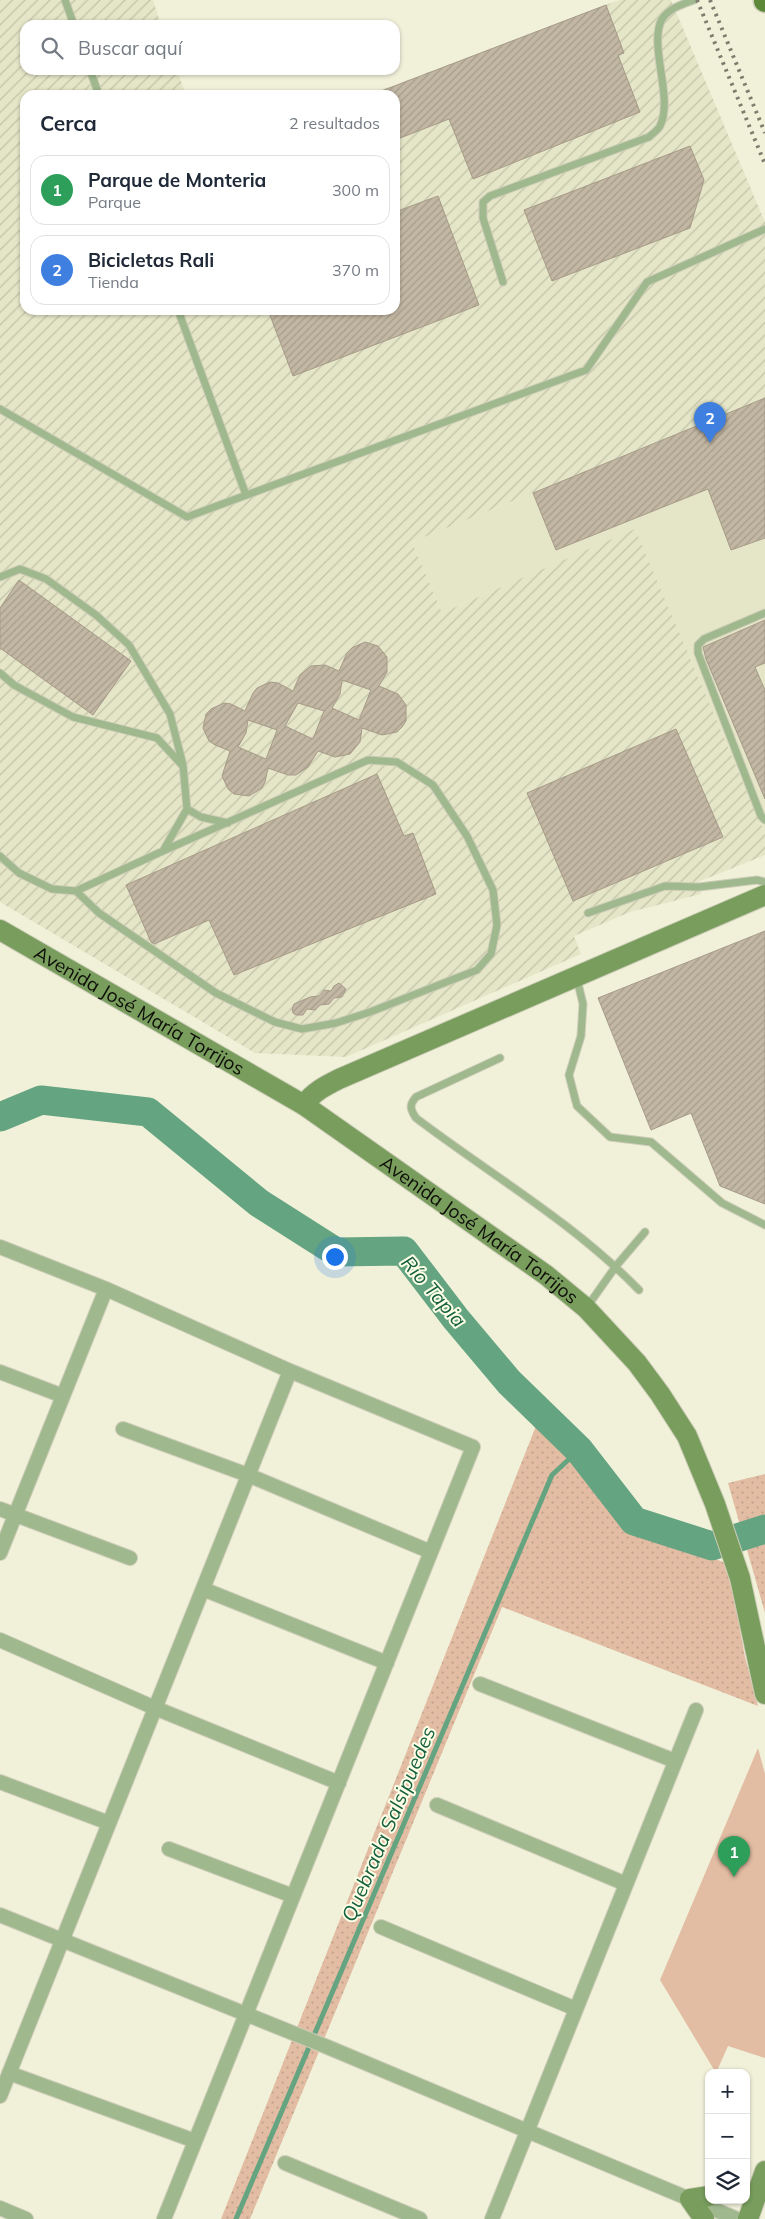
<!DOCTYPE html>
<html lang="es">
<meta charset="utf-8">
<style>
body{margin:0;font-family:Mulish,sans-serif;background:#f2f2f3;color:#1f2937}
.controls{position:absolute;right:15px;bottom:15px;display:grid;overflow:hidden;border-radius:10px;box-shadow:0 1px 4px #0004}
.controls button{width:45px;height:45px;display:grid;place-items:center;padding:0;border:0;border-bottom:1px solid #e0e1e3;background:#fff;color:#1f2937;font:25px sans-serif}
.you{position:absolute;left:334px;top:1256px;width:18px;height:18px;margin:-12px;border:4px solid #fff;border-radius:50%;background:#1a73e8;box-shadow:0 0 0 8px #1a73e833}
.badge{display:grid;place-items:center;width:32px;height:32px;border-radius:50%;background:#b45309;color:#fff;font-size:16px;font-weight:700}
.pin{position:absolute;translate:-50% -41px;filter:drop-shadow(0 1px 2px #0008)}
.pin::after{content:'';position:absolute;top:26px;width:18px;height:15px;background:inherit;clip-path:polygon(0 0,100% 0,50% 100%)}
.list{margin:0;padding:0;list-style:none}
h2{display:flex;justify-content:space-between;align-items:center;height:65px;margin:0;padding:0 20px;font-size:21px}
h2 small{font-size:16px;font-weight:400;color:#747a83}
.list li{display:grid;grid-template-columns:32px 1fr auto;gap:15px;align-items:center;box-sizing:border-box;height:70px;margin:0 10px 10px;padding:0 10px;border:1px solid #e0e1e3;border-radius:15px}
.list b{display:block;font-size:19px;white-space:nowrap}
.list p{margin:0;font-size:16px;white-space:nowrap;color:#747a83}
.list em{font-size:16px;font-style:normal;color:#747a83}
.icon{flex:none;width:28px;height:28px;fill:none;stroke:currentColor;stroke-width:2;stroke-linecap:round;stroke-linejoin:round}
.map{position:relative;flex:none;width:765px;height:2219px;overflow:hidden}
.search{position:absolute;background:#fff;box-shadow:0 1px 4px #0004;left:20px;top:20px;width:380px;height:55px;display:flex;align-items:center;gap:12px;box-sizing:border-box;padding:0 18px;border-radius:15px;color:#747a83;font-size:19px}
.panel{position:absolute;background:#fff;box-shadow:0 1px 4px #0004;left:20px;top:90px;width:380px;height:225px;border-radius:15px}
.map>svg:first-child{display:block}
.built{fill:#e5e5c7}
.industrial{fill:url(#industrial-furrows)}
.grass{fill:url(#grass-dots)}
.park{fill:#e2bda3}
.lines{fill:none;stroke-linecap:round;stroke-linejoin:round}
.stream{stroke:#65a481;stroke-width:5}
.river{stroke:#65a481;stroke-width:29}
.building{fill:url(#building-hatch);stroke:#a69b88;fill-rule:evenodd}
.lane-casing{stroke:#cdcdb8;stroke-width:9}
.street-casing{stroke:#cdcdb8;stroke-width:16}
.secondary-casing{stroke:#cdcdb8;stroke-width:22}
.primary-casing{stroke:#cdcdb8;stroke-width:25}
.lane{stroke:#9fb88e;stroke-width:7}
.street{stroke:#9fb88e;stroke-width:14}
.secondary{stroke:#789d5d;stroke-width:20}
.primary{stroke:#5c8837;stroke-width:22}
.rail{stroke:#7d7d6e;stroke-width:4;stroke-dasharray:2.5 5;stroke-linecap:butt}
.labels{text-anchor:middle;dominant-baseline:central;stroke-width:4;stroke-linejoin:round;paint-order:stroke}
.street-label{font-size:19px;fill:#0e0e07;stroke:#fefee7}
.water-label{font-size:20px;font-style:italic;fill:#16613f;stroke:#fefee7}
</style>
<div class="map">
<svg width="765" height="2219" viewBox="0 0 765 2219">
<defs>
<pattern id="industrial-furrows" width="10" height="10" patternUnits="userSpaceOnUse" patternTransform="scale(1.25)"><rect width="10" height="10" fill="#e5e5c7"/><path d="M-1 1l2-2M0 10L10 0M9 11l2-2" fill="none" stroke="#c3c3a9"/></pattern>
<pattern id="grass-dots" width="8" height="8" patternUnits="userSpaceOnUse" patternTransform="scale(1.25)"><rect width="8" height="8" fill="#e2bda3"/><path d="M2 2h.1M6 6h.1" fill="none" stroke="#c1a18b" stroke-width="1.8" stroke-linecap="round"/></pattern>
<pattern id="building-hatch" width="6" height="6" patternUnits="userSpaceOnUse" patternTransform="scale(1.25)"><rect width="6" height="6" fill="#c2b7a3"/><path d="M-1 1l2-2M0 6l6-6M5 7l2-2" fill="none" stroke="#a69c8b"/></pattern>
</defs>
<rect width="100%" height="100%" fill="#f1f1da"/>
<path class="built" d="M765 398V834L635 530 442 613 412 542Z"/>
<path class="industrial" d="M0 0H153L161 25H25V70H177L186 95H25V310H395V95H368L619 0H671L765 222V398L412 542 442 613 635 529 765 834V855L698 882 701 894 630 912 574 936 581 954 346 1057 255 1053 0 902Z"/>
<path class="grass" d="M538 1421 644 1531 728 1564 745 1657 758 1706 502 1607 250 2219H221Z
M765 1474V1613L728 1483Z"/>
<path class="park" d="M758 1748 765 1774V2058L728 2046 716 2073 660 1980Z"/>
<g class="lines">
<path class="stream" d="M236 2219 552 1475 579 1450"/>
<path class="river" d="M0 1117 41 1100 148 1112 259 1203 336 1252 404 1251 456 1319 509 1382 579 1450 634 1521 712 1546 765 1529"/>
</g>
<path class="building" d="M606 5 624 53 618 55 640 112 473 179 449 119 395 140V95H371Z
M690 146 704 180 690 228 552 281 524 210Z
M438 196 479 305 293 376 268 310H395V212Z
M765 398V538L731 550 708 489 556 550 533 493Z
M19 580 131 661 93 715 0 648V608Z
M765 620V663L755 667 765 690V799L706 659 703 647Z
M365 642 378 646 387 657V672L379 686 398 694 406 705V721L402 727 397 732 382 735 362 728 360 742 350 754 335 757 318 751 308 767 296 775H288L268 768 265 782 262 788 249 796 234 794 228 789 222 776 230 751 215 745 209 741 203 728 206 714 211 709 224 703 231 704 245 711 253 693 257 688 270 682 278 683 293 691 300 675 311 666 325 665 339 671 347 653 352 648ZM342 680 371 690 359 720 332 708 340 694ZM298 703 324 711 313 739 285 726ZM248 720 277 730 266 759 238 747 246 733Z
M676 729 723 837 573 901 527 793Z
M377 774 404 836 413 833 436 894 234 975 209 920 154 944 151 942 126 885Z
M765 931V1204L720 1186 691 1113 651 1130 598 998Z
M339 983 346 989 342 997 334 998 329 1004 320 1005 315 1010 307 1009 303 1015H296L293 1013 292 1009 294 1004 310 997 319 996 324 990 331 991 334 986Z"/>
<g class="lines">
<defs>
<path id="lane" d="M65 0 74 25
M90 70 99 95
M503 282 483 218V202L490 196 649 137C652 134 658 130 660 126 674 98 648 45 662 19 669 8 683 4 694 0
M178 310 246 495
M0 409 187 517 586 370 647 282 765 229
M0 577 20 569 46 579 96 615 129 645 170 714 183 765 187 809 163 851 76 891 52 889 19 873 0 856
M765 613 704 639 698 645V653L761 816 765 820
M0 673 14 685 73 717 157 738 182 765
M187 809 201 817 228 823
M76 891 99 913 216 993 275 1022 302 1029 336 1023 370 1012 477 970 491 954 497 925 493 890 467 836 433 785 397 762 368 760 163 851
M588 913 665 886 699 887 757 880 765 882
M577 979 583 1004 581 1036 569 1075 577 1106 610 1137 651 1142 722 1203 765 1225
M500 1058 416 1097C409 1105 410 1109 416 1118 491 1175 573 1222 639 1290
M587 1307 616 1266 645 1232"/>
<path id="street" d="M0 1247 106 1289 290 1371 473 1447 164 2219
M0 1372 63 1396
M123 1429 248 1475 431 1552
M0 1509 130 1558
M0 1553 106 1289
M203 1589 387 1663
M0 1640 155 1708 339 1783
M480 1684 675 1761
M0 1782 109 1823
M437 1805 626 1884
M169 1849 293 1896
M0 1915 325 2046 737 2219
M381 1927 576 2009
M9 2073 195 2141
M0 2096 290 1371
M285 2163 420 2219
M0 2208 26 2219
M492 2219 696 1710"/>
<g id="secondary">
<path id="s1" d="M0 930 304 1105 546 1275 586 1308 637 1363 660 1394 687 1436 715 1504 740 1578 765 1694"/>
<path d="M304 1105C313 1092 325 1086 339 1079L765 895"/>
<path d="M704 2219 690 2199 709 2196"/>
<path d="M748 2219 765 2171"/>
</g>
<path id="primary" d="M765 0V1"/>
</defs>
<use href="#lane" class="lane-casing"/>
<use href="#street" class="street-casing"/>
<use href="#secondary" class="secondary-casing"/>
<use href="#primary" class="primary-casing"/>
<use href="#lane" class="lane"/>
<use href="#street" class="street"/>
<use href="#secondary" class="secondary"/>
<use href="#primary" class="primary"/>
<path class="rail" d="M697 0 765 164
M710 0 765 133"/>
</g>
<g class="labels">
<g class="street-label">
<text stroke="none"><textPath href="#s1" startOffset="161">Avenida José María Torrijos</textPath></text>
<text stroke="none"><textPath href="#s1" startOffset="566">Avenida José María Torrijos</textPath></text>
</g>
<g class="water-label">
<text transform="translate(434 1291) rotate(49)">Río Tapia</text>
<text transform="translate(388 1824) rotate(-67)">Quebrada Salsipuedes</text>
</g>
</g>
</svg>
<div class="controls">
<button>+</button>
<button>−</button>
<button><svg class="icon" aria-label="layers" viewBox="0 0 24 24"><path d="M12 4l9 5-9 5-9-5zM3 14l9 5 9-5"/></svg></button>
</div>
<div class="you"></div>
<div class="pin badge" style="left:734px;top:1877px;background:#2e9e5b">1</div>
<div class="pin badge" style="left:710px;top:443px;background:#3f7fe0">2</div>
<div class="search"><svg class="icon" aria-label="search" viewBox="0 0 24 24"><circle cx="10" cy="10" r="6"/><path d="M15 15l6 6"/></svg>Buscar aquí</div>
<section class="panel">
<h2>Cerca<small>2 resultados</small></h2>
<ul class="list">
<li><span class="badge" style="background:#2e9e5b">1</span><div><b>Parque de Monteria</b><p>Parque</p></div><em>300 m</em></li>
<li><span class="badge" style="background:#3f7fe0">2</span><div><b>Bicicletas Rali</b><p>Tienda</p></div><em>370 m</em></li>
</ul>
</section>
</div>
